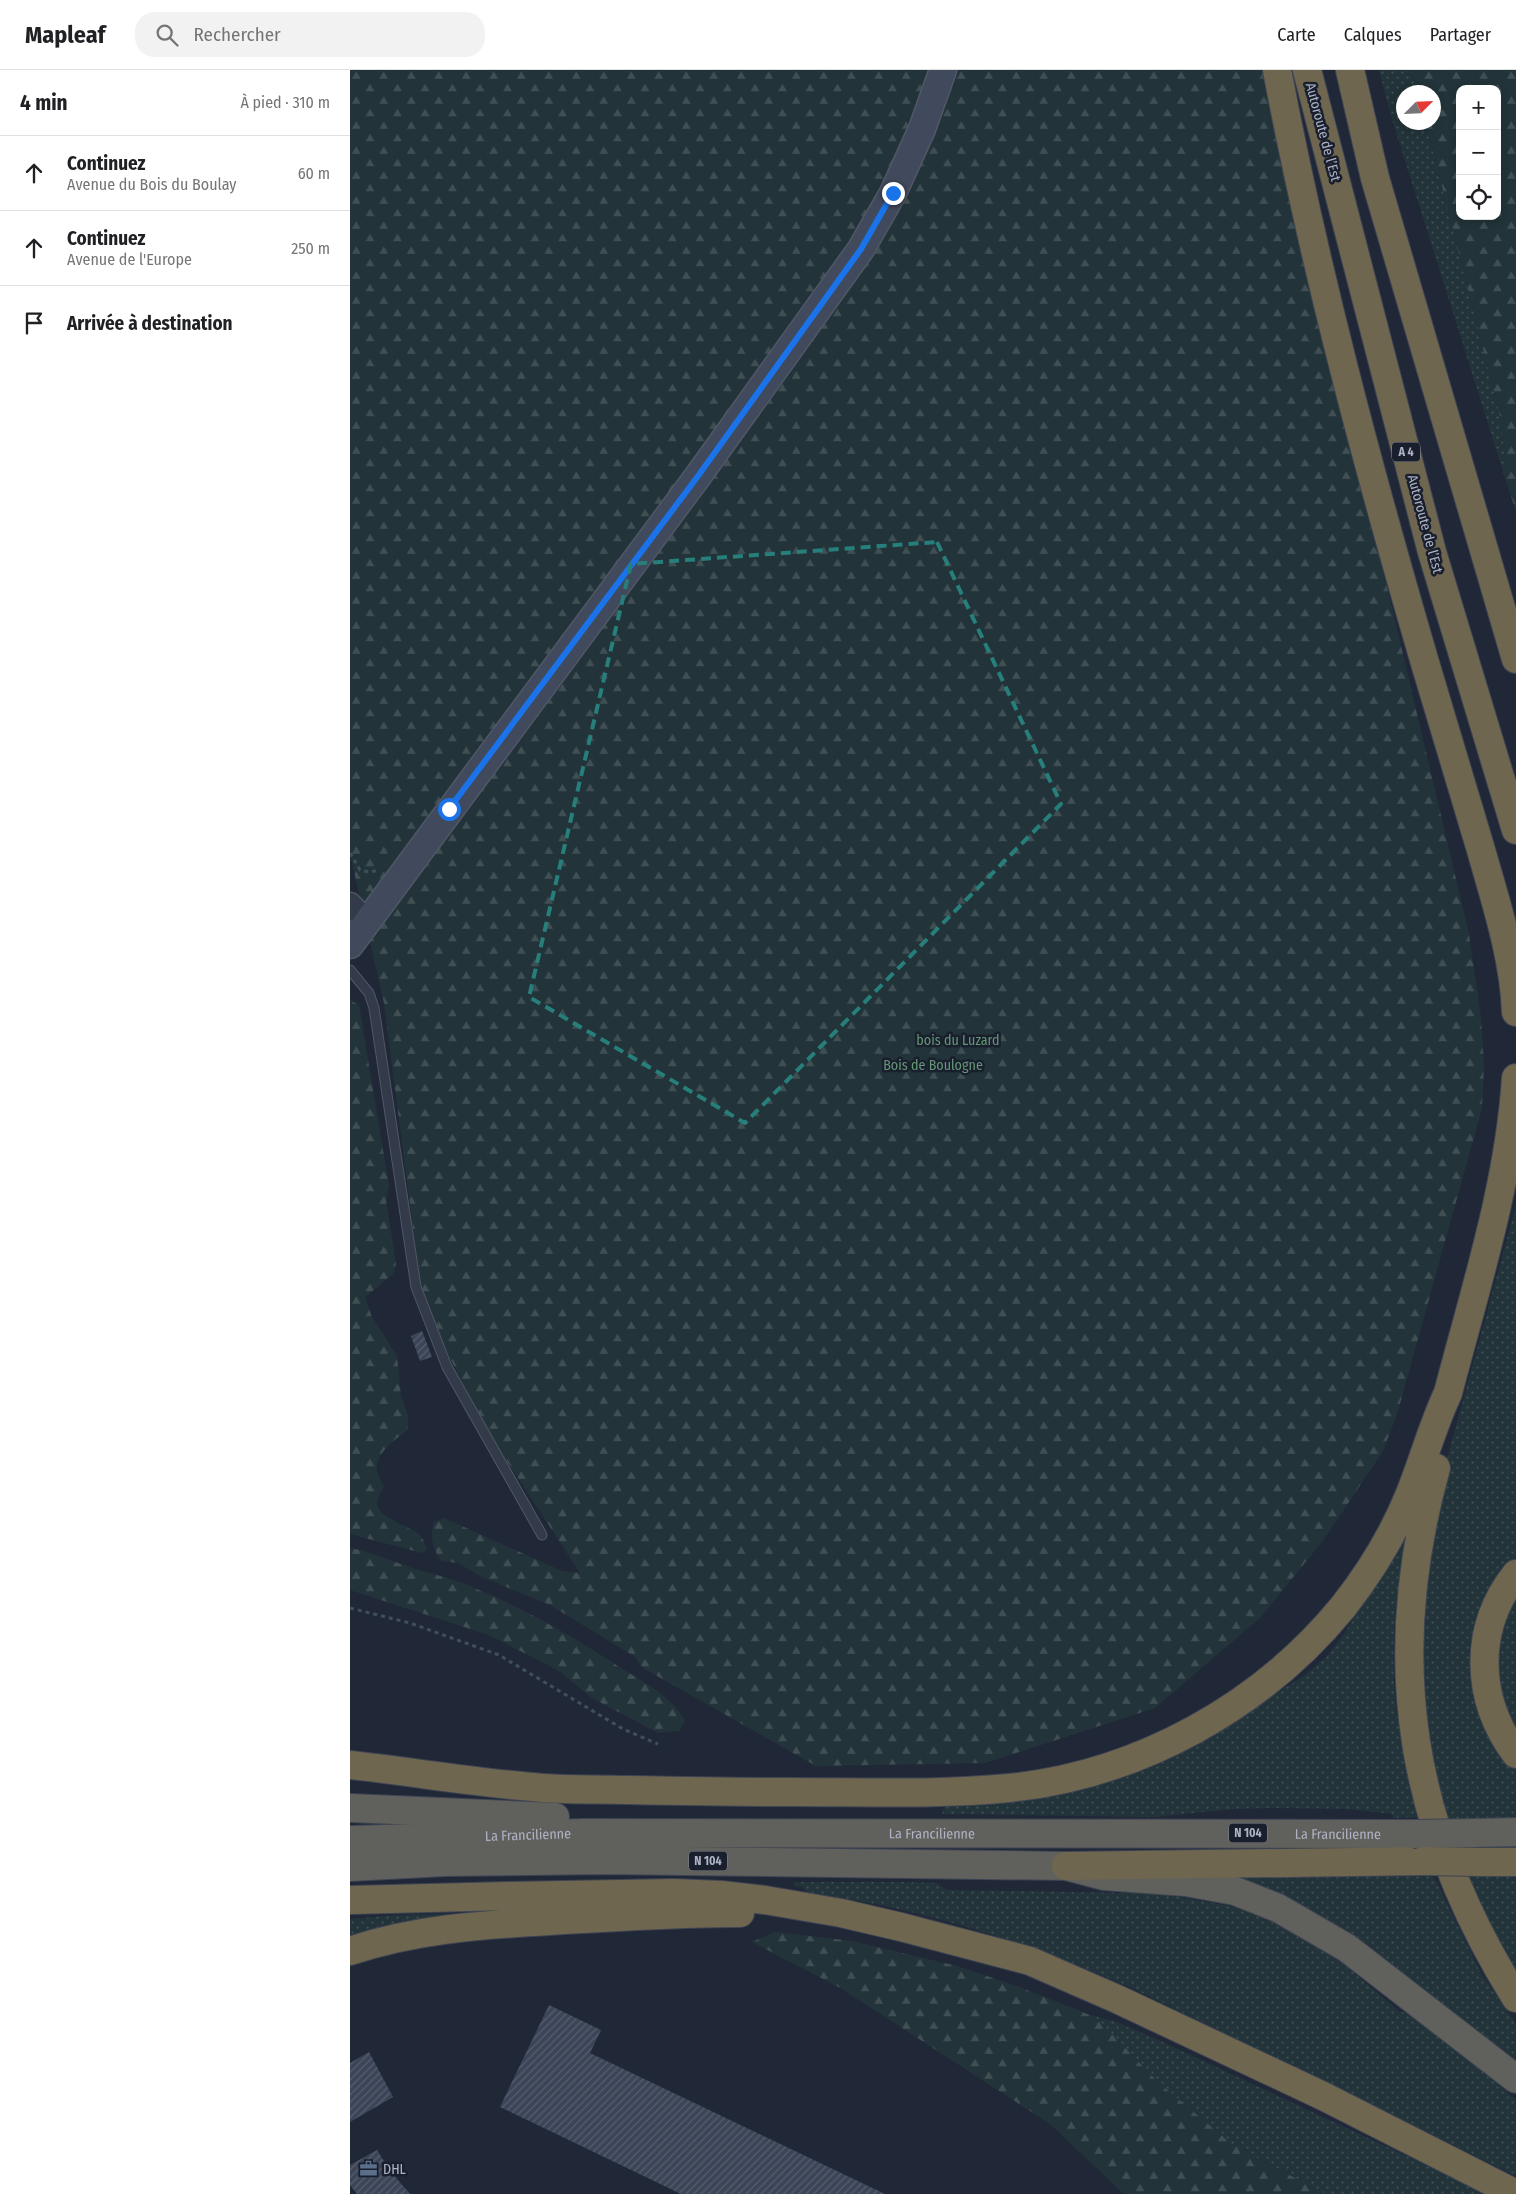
<!DOCTYPE html>
<html lang="fr">
<meta charset="utf-8">
<style>
body{margin:0;font-family:"Fira Sans Condensed",sans-serif;background:#f2f2f2;color:#202124}
.controls{position:absolute;right:15px;top:15px;display:grid;overflow:hidden;border-radius:10px;box-shadow:0 2px 8px #0003}
.controls button{width:45px;height:45px;display:grid;place-items:center;padding:0;border:0;border-bottom:1px solid #e0e0e0;background:#fff;color:#202124;font:25px sans-serif}
.compass{position:absolute;left:1046px;top:15px;width:45px;height:45px;border-radius:50%;background:#fff;box-shadow:0 2px 8px #0003;rotate:66deg}
.stop{position:absolute;width:15px;height:15px;margin:-11px;border:4px solid #1a73e8;border-radius:50%;background:#fff}
.stop.end{background:#1a73e8;border-color:#fff;box-shadow:0 1px 5px #0008}
.list{margin:0;padding:0;list-style:none}
h2{display:flex;justify-content:space-between;align-items:center;height:65px;margin:0;padding:0 20px;font-size:21px}
h2 small{font-size:16px;font-weight:400;color:#757577}
.list li{display:grid;grid-template-columns:32px 1fr auto;gap:15px;align-items:center;box-sizing:border-box;height:75px;padding:0 20px;border-top:1px solid #e0e0e0}
.list b{display:block;font-size:19px;white-space:nowrap}
.list p{margin:0;font-size:16px;white-space:nowrap;color:#757577}
.list em{font-size:16px;font-style:normal;color:#757577}
.icon{flex:none;width:28px;height:28px;fill:none;stroke:currentColor;stroke-width:2;stroke-linecap:round;stroke-linejoin:round}
.map{position:relative;flex:none;width:1166px;height:2124px;overflow:hidden}
header{display:flex;align-items:center;gap:30px;box-sizing:border-box;height:70px;padding:0 25px;background:#fff;border-bottom:1px solid #e0e0e0}
header strong{font-size:24px}
nav{display:flex;gap:28px;margin-inline-start:auto;font-size:18px}
.search{width:350px;height:45px;background:#f2f2f2;display:flex;align-items:center;gap:12px;box-sizing:border-box;padding:0 18px;border-radius:20px;color:#757577;font-size:19px}
main{display:flex}
aside{flex:1;background:#fff}
.map>svg:first-child{display:block}
.grass{fill:url(#grass-dots)}
.forest{fill:url(#forest-firs);fill-rule:evenodd}
.building{fill:url(#building-hatch)}
.lines{fill:none;stroke-linecap:round;stroke-linejoin:round}
.service-casing{stroke:#515766;stroke-width:11}
.tertiary-casing{stroke:#515766;stroke-width:25}
.secondary-casing{stroke:#515766;stroke-width:29}
.trunk-casing{stroke:#3e4453;stroke-width:30}
.motorway-casing{stroke:#3e4453;stroke-width:30}
.path{stroke:#3f5157;stroke-width:3;stroke-dasharray:4 4;stroke-linecap:butt}
.service{stroke:#333a49;stroke-width:9}
.tertiary{stroke:#333a49;stroke-width:22}
.secondary{stroke:#41495c;stroke-width:26}
.trunk{stroke:#60605c;stroke-width:28}
.motorway{stroke:#6f6650;stroke-width:28}
.trunk-bridge-casing{stroke:#3e4453;stroke-width:30;stroke-linecap:butt}
.motorway-bridge-casing{stroke:#3e4453;stroke-width:30;stroke-linecap:butt}
.trunk-bridge{stroke:#60605c;stroke-width:28}
.motorway-bridge{stroke:#6f6650;stroke-width:28}
.route{stroke:#1a73e8;stroke-width:6}
.marked{fill:none;stroke:#277f7b;stroke-width:4;stroke-dasharray:10 6;stroke-linejoin:round}
.labels{text-anchor:middle;dominant-baseline:central;stroke-width:5;stroke-linejoin:round;paint-order:stroke}
.shield{fill:#191f2d;stroke:#818797;stroke-width:1}
.shield-label{font-size:12px;font-weight:bold;fill:#aeb4c5}
.street-label{font-size:14px;fill:#aeb4c5;stroke:#191f2d}
.park-label{font-size:14px;fill:#659675;stroke:#191f2d}
.poi-label{font-size:14px;fill:#aeb4c5;stroke:#191f2d;text-anchor:start}
</style>
<header>
<strong>Mapleaf</strong>
<div class="search"><svg class="icon" aria-label="search" viewBox="0 0 24 24"><circle cx="10" cy="10" r="6"/><path d="M15 15l6 6"/></svg>Rechercher</div>
<nav><a>Carte</a><a>Calques</a><a>Partager</a></nav>
</header>
<main>
<aside>
<h2>4 min<small>À pied · 310 m</small></h2>
<ul class="list">
<li><svg class="icon" aria-label="ahead" viewBox="0 0 24 24"><path d="M12 20V5M6 11l6-6 6 6"/></svg><div><b>Continuez</b><p>Avenue du Bois du Boulay</p></div><em>60 m</em></li>
<li><svg class="icon" aria-label="ahead" viewBox="0 0 24 24"><path d="M12 20V5M6 11l6-6 6 6"/></svg><div><b>Continuez</b><p>Avenue de l'Europe</p></div><em>250 m</em></li>
<li><svg class="icon" aria-label="arrive" viewBox="0 0 24 24"><path d="M6 21V4h12l-3 4 3 4H6"/></svg><div><b>Arrivée à destination</b></div></li>
</ul>
</aside>
<div class="map">
<svg width="1166" height="2124" viewBox="0 0 1166 2124">
<defs>
<pattern id="grass-dots" width="8" height="8" patternUnits="userSpaceOnUse" patternTransform="scale(1.25)"><rect width="8" height="8" fill="#223439"/><path d="M2 2h.1M6 6h.1" fill="none" stroke="#404f54" stroke-width="1.8" stroke-linecap="round"/></pattern>
<pattern id="forest-firs" width="22" height="20" patternUnits="userSpaceOnUse" patternTransform="scale(1.25)"><rect width="22" height="20" fill="#223439"/><path d="M5 1l3.5 6h-7zM16 11l3.5 6h-7z" fill="#404f54"/></pattern>
<pattern id="building-hatch" width="6" height="6" patternUnits="userSpaceOnUse" patternTransform="scale(1.25)"><rect width="6" height="6" fill="#3c4558"/><path d="M-1 1l2-2M0 6l6-6M5 7l2-2" fill="none" stroke="#565d6e"/></pattern>
</defs>
<rect width="100%" height="100%" fill="#202838"/>
<path class="grass" d="M1029 0H1061L1068 22H1054V52L1076 53 1150 346 1158 417 1041 46Z
M1166 1136V1490L1158 1497 1137 1534 1161 1694 1166 1700V1748L1098 1750 1086 1724 1068 1577 1085 1433Z
M1050 1471 1056 1473C1042 1536 1039 1606 1051 1670 1055 1696 1064 1721 1071 1747L1043 1748 1042 1744 998 1739 918 1738 884 1739 804 1747 592 1744 595 1734 902 1638 954 1606 977 1586 994 1564Z
M1166 1522V1663L1161 1656 1144 1594 1156 1540Z
M1082 1806 1087 1813 1131 1903 1166 1954V1999L884 1808Z
M1166 1806V1913L1115 1807Z
M444 1812H555L586 1813 597 1820 784 1823 818 1825 880 1836 922 1850 975 1878 1050 1942 1060 1943 1122 1991 1166 2030V2106L780 1917C676 1872 569 1837 457 1823L453 1817 444 1816Z
M131 1843 0 1874V1849L49 1845Z
M740 1945 764 1951 804 1968 1138 2124H975L883 2075 808 2012 751 1953Z"/>
<path class="forest" d="M0 0H915L1119 864 1131 948 1134 995 1132 1038 1048 1341 1033 1381 975 1468 910 1548 805 1638 635 1693 466 1696 293 1598 284 1586 200 1535 132 1507 108 1493 91 1491C82 1477 80 1468 84 1452L94 1448 212 1501 230 1503 136 1359 73 1235 34 933 0 784Z
M1061 0H1166V442L1158 417 1150 346 1076 53 1084 52V22H1068ZM1110 19H1147V146H1110Z
M0 930 9 935 39 1116 36 1130 46 1194 43 1204 15 1227 22 1247 47 1286 51 1326 58 1345V1359C47 1369 23 1384 27 1402 28 1407 32 1412 34 1417 32 1421 28 1426 27 1431 25 1448 60 1455 71 1466 74 1470 75 1475 77 1480L72 1483 0 1464Z
M0 1478C22 1482 41 1491 62 1498 77 1503 94 1506 109 1512 167 1534 219 1564 271 1598 293 1612 323 1627 335 1651L329 1661 308 1663 242 1628 209 1601 139 1565 0 1520Z
M425 1862 502 1871 607 1896 664 1915 740 1945 751 1953 808 2012 883 2075 975 2124H774L700 2054 492 1919 402 1872Z"/>
<path class="building" d="M72 1261 82 1287 70 1291 61 1266Z
M199 1935 251 1960 240 1983 535 2124H331L150 2037Z
M19 1982 43 2027 0 2052V1993Z
M27 2080 41 2102 60 2124H7L0 2115V2095Z"/>
<g class="lines">
<defs>
<path id="service" d="M0 900 19 923 24 938 66 1217 97 1297 192 1465"/>
<path id="tertiary" d="M0 834 18 852"/>
<path id="secondary" d="M0 875 348 406 511 179 543 123 572 59 593 0"/>
<g id="trunk">
<path d="M0 1738 205 1747"/>
<path d="M1123 1763 1166 1762"/>
<path id="s1" d="M0 1770 234 1763 1063 1764"/>
<path d="M0 1797 95 1792 255 1790 716 1796 754 1806 836 1812 885 1821 928 1838 997 1878 1166 2009"/>
</g>
<path id="motorway" d="M927 0C965 200 1018 398 1075 593 1094 655 1112 718 1131 780 1146 833 1164 887 1166 942
M957 0 1082 482 1166 760
M1000 0 1025 108 1166 589
M1086 1398C1032 1591 1060 1759 1166 1928
M1166 1504C1123 1558 1125 1629 1166 1684
M0 1695C64 1702 128 1713 193 1718 221 1720 249 1719 277 1720 331 1721 385 1722 439 1722 512 1722 587 1725 659 1718 788 1705 911 1637 993 1537 1019 1504 1043 1465 1059 1426 1073 1392 1082 1357 1098 1323 1125 1219 1159 1116 1166 1008
M1131 1792H1166
M716 1796 1073 1791
M0 1830 158 1826 324 1823 371 1825 415 1830 491 1843 551 1857 680 1891 767 1929 973 2026 1166 2124
M0 1881C65 1859 131 1855 199 1851 263 1847 326 1843 390 1843"/>
</defs>
<use href="#service" class="service-casing"/>
<use href="#tertiary" class="tertiary-casing"/>
<use href="#secondary" class="secondary-casing"/>
<use href="#trunk" class="trunk-casing"/>
<use href="#motorway" class="motorway-casing"/>
<path class="path" d="M0 783 10 800 19 802 30 800
M0 1538 60 1553 149 1585 273 1659 308 1674"/>
<use href="#service" class="service"/>
<use href="#tertiary" class="tertiary"/>
<use href="#secondary" class="secondary"/>
<use href="#trunk" class="trunk"/>
<use href="#motorway" class="motorway"/>
<defs>
<path id="trunk-bridge" d="M1063 1764 1123 1763"/>
<path id="motorway-bridge" d="M1073 1791 1131 1792"/>
</defs>
<use href="#trunk-bridge" class="trunk-bridge-casing"/>
<use href="#motorway-bridge" class="motorway-bridge-casing"/>
<use href="#trunk-bridge" class="trunk-bridge"/>
<use href="#motorway-bridge" class="motorway-bridge"/>
</g>
<g class="lines">
<path class="route" d="M99 739 348 406 511 179 543 123"/>
</g>
<path class="marked" d="M587 472 711 734 395 1053 179 927 281 494Z"/>
<defs>
<symbol id="office-bare" viewBox="-9 -9 18 18"><path d="M-6-3h4V-5.5h4V-3h4V5H-6ZM-1-4.5V-3h2v-1.5ZM-6 0V1H6V0Z" fill="#5c6f8a" stroke="#191f2d" stroke-width="2.5" paint-order="stroke"/></symbol>
</defs>
<g fill-rule="evenodd">
<use href="#office-bare" x="6" y="2086" width="25" height="25"/>
</g>
<g class="labels">
<g class="shield">
<rect x="1042" y="372.5" width="28" height="19" rx="4"/>
<rect x="879" y="1753.5" width="38" height="19" rx="4"/>
<rect x="339" y="1781.5" width="38" height="19" rx="4"/>
</g>
<g class="shield-label">
<text x="1056" y="382">A 4</text>
<text x="898" y="1763">N 104</text>
<text x="358" y="1791">N 104</text>
</g>
<g class="street-label">
<text transform="translate(973 62) rotate(75)">Autoroute de l’Est</text>
<text transform="translate(1075 454) rotate(75)">Autoroute de l’Est</text>
<text stroke="none"><textPath href="#s1" startOffset="582">La Francilienne</textPath></text>
<text stroke="none"><textPath href="#s1" startOffset="988">La Francilienne</textPath></text>
<text stroke="none"><textPath href="#s1" startOffset="178">La Francilienne</textPath></text>
</g>
<g class="park-label">
<text x="608" y="970">bois du Luzard</text>
<text x="583" y="995">Bois de Boulogne</text>
</g>
<g class="poi-label">
<text x="33" y="2099">DHL</text>
</g>
</g>
</svg>
<div class="controls">
<button>+</button>
<button>−</button>
<button><svg class="icon" aria-label="locate" viewBox="0 0 24 24"><circle cx="12" cy="12" r="6"/><path d="M12 2v4M12 18v4M2 12h4M18 12h4"/></svg></button>
</div>
<svg class="compass" viewBox="-18 -18 36 36"><path d="M0-13l5 13h-10z" fill="#e53935"/><path d="M0 13l5-13h-10z" fill="#757577"/></svg>
<div class="stop" style="left:99px;top:739px"></div>
<div class="stop end" style="left:543px;top:123px"></div>
</div>
</main>
